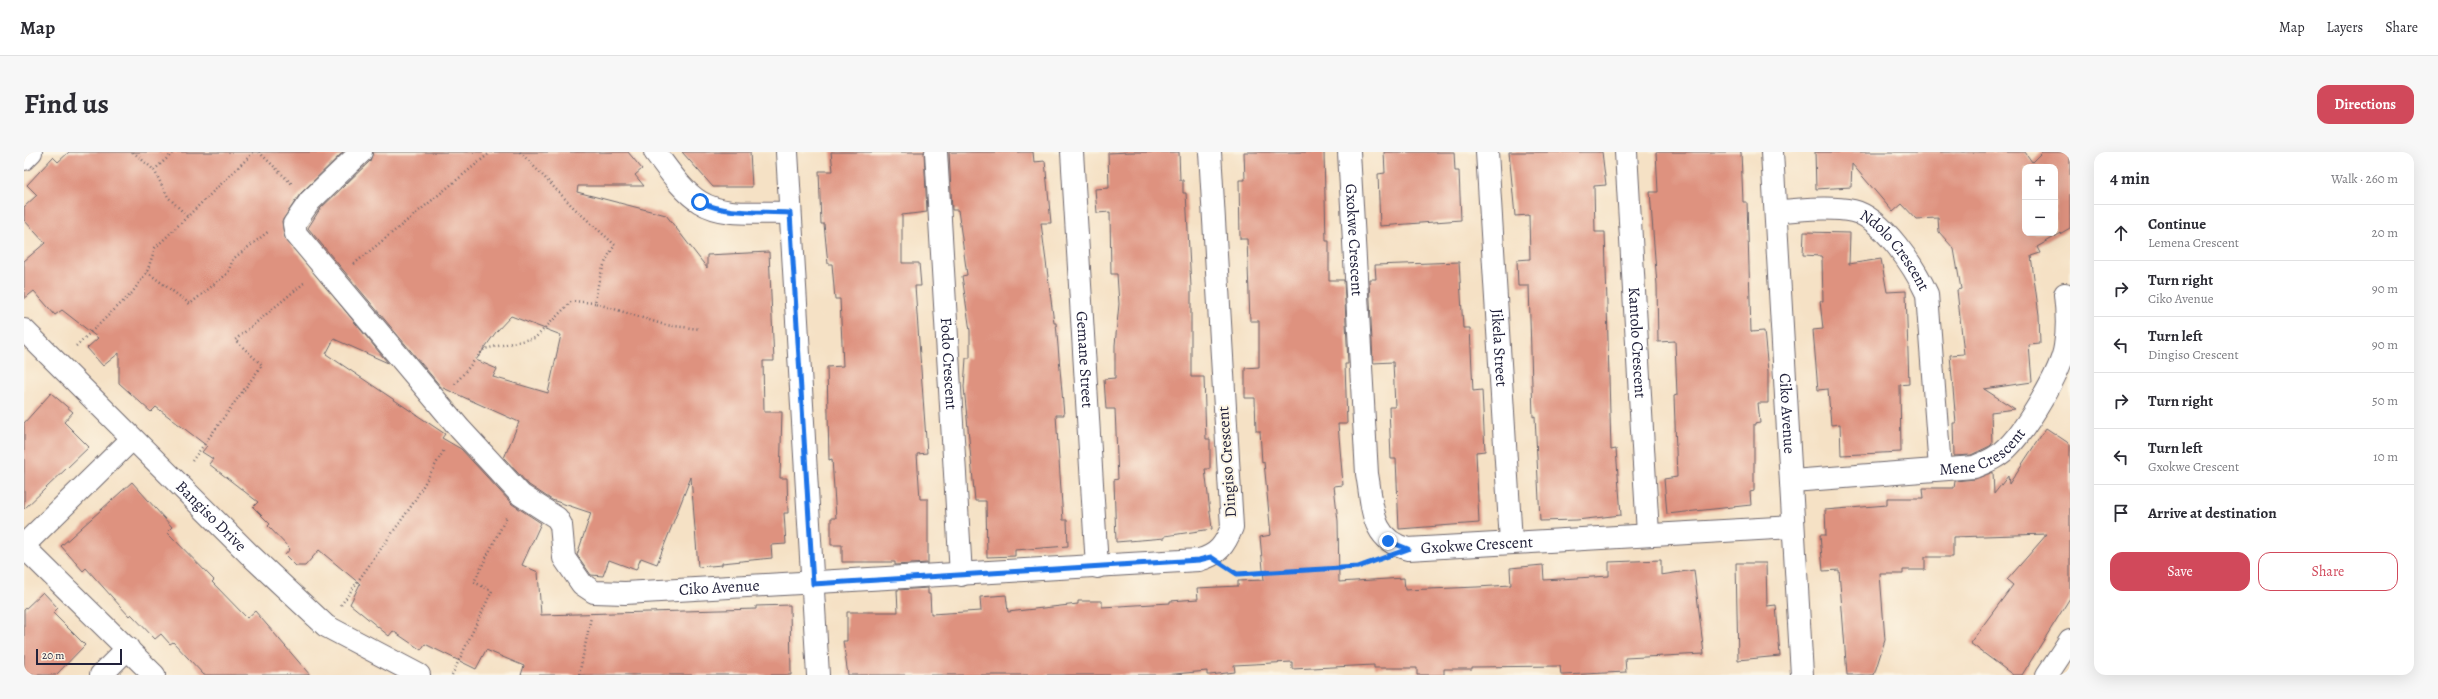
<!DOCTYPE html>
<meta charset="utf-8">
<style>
body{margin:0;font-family:Alegreya,serif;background:#f7f7f7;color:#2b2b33}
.controls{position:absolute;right:12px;top:12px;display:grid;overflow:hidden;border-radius:8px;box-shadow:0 4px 16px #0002}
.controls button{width:36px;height:36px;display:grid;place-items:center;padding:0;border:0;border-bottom:1px solid #e1e1e2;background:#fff;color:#2b2b33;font:20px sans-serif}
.scale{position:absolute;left:12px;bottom:10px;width:86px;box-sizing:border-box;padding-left:4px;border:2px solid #22223b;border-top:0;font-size:11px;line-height:14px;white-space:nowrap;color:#22223b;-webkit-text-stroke:3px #fcf5e5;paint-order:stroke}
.stop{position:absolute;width:12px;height:12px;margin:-9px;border:3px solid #1a73e8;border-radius:50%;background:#fff}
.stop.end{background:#1a73e8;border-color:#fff;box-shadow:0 1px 4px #0008}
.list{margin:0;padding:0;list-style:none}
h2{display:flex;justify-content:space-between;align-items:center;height:52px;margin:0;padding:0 16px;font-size:17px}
h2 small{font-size:13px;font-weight:400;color:#7c7c81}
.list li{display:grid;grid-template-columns:26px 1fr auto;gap:12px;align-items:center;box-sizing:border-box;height:56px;padding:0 16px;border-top:1px solid #e1e1e2}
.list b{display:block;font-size:15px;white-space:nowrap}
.list p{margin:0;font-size:13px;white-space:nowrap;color:#7c7c81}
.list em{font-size:13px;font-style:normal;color:#7c7c81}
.actions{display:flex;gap:8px;padding:12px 16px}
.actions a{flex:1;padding:9px 0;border:1px solid #d1495b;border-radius:12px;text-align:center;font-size:14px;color:#d1495b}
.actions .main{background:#d1495b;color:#fff}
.icon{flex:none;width:22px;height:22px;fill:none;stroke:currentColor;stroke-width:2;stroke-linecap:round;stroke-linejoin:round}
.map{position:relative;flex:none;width:2046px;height:523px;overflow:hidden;border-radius:12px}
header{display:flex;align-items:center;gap:24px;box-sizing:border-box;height:56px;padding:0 20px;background:#fff;border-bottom:1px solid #e1e1e2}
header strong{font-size:19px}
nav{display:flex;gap:22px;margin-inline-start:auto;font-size:14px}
.intro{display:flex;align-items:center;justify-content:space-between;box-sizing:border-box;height:96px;padding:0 24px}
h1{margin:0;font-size:28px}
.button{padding:10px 18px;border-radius:12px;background:#d1495b;color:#fff;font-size:14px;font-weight:700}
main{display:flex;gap:24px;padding:0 24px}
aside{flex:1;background:#fff;border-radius:12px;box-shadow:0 4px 16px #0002}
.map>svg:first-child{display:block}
.building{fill:#de927f;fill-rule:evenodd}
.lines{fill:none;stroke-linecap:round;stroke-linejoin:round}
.minor-casing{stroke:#6c656b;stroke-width:24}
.tertiary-casing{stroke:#6c656b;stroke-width:24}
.path{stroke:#6c656b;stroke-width:2.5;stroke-dasharray:1 3;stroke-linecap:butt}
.minor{stroke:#fff;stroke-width:22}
.tertiary{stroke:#fff;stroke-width:22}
.route{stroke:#1a73e8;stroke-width:5}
.labels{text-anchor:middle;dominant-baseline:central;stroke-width:4;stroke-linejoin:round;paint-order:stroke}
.street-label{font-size:16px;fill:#22223b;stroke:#fcf5e5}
</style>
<header>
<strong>Map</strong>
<nav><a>Map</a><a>Layers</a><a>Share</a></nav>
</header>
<div class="intro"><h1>Find us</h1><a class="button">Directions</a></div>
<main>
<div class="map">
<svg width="2046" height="523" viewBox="0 0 2046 523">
<rect width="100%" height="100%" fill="#fcf5e5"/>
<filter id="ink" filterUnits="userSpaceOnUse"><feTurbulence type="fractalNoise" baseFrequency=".025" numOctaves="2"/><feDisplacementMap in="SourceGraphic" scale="8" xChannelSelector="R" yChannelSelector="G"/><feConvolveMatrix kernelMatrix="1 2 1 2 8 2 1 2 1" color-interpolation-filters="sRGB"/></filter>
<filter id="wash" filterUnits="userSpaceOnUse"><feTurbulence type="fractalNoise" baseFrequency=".012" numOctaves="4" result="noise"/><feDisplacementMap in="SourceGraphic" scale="16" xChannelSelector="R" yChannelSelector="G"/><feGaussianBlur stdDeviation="0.9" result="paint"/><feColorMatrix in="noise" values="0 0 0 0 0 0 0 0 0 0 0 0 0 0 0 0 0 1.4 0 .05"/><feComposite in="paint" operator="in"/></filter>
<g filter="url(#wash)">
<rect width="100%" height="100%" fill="#f5e1c5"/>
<g id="blocks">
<path class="building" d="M45 0H319L276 42 258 69 260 84 364 211 310 187 302 202 421 282 418 286 437 297 488 352 517 371 498 413 514 420 517 463 732 457V454L766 453 767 523H497L500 514 462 498 452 517 401 492 397 498 369 479 365 484 326 452 336 432 295 398 281 414H272L261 403 266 397 244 374 246 372 229 355 234 350 185 312 189 307 178 300 183 294 132 255 127 260 95 231V201L79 214 63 196 74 186 38 158 31 163 10 139 0 147V109L21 91 0 68V55L13 43 3 33 29 5 34 10Z
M349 0H604L618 17 611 23 620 34H554L553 40 642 63 683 116V103L745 100 750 209H739L740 260H758L756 326H763L764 361H760L762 392 747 393 748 406 698 411V413L674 415 667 325 633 412 617 406 612 418 585 408 579 424 567 423 553 403 567 361 528 348 505 333 480 306 495 270 417 235 284 76 296 57 346 9ZM487 164 537 183 524 241 469 225 473 217 452 208 472 180Z
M658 0H726L728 35H689Z
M807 0H900L903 60 878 63V111H895L897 134H891L903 301 893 302 896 347H904V411L871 413V410H818V393H807V366H812L808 307 805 308 803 215 819 214 816 147H811L808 112H804L800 72H797L795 19H809Z
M925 0H1009L1010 10 1021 9 1027 71H1017L1030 171H1032L1040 263H1032L1039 368H1043L1044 394 991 398V404L963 405 962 349H951L940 235 942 206H946V179L938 124 943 123 934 58H928Z
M1106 0H1155L1156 28H1159V41H1162L1167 135V225H1180L1182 287H1186V317H1181L1188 377 1141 384V386L1092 390 1090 328 1094 327 1091 257H1082L1080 227 1091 226V193L1095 152 1093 122H1087L1086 60 1073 61 1071 37 1085 36 1084 1Z
M1220 0H1300L1302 89H1305V128H1320L1324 212H1321L1323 272H1314L1319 333 1310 334 1314 369 1315 430 1380 426 1381 438 1453 435 1487 433 1486 416 1519 413 1520 428 1585 424V410L1637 408V423L1670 418 1680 502 1601 506 1602 520 1540 523H1537L1536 514 1448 515V517H1420V523H1393V516H1350V513L1268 517V510L1210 513 1211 520 1186 523H1183V519L1140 523H824L819 489H823V460H874L873 438 904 436V442H906L907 462 957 459 956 445 982 443 984 460 1054 452V449H1078V455L1146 451V449L1174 447 1173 436 1214 434V429L1240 428 1236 385 1247 383 1240 310 1238 311 1236 279H1232L1231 246H1221V216L1235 215V169H1226L1223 87H1216L1215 28H1221Z
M1360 0H1430L1431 19H1435L1437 68 1356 74 1354 22 1361 21Z
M1485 0H1578L1582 33 1570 34 1571 80H1581L1587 298 1592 297 1597 363 1553 368 1516 369 1511 264 1509 265 1505 134H1494L1493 108 1506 107 1505 63 1491 64Z
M1632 0H1717L1719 50H1723L1727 180 1740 179 1744 219V251H1734L1736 271 1730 272V339L1726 340 1727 353 1643 362 1640 327 1653 325 1650 244 1653 243 1651 189 1634 190 1633 133 1626 40H1634Z
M1791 0H2001L2008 10 2018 0H2046V76L2013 95 2016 101 2007 104 2015 163 2016 192 2005 193 2008 230 1960 237 1991 257 1967 260 1968 292 1966 294 1947 303 1930 304 1929 271H1932L1926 203 1940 202 1933 138 1937 137 1930 97 1915 80 1914 66 1892 67 1878 52 1869 60 1828 12 1827 35 1792 37ZM2001 15H2031V81H2001Z
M1780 80 1826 81 1825 112 1857 107 1863 140 1882 139 1885 232 1876 233 1877 300 1817 303 1816 272 1807 273 1804 237 1794 238 1789 178 1799 177 1796 149H1799L1798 106 1797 104 1779 103Z
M1435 110 1439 176H1446L1449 239 1458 238 1461 299 1452 300 1455 371 1375 377 1372 307H1367L1365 255H1371L1369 210 1349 211 1345 127H1352L1351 113Z
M27 241 49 260 40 270 65 295 0 357V271Z
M2022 276 2046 292V446L1998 523H1989L1946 491 1989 433 1983 428 2023 382 1929 385V405H1901V418H1879V422H1856L1861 488 1850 523H1823L1815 418 1799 419 1796 383H1802L1801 358 1863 353V346H1900L1899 336H1930L1931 329 1951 327 1969 320 1970 342 1984 324 1985 332Z
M108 330 148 375 143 380 190 428 188 430 223 466 231 459 286 523H180L149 490 146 492 137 482 131 487 107 462 105 464 62 416 59 419 37 394Z
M1712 411H1742L1743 454 1752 453 1756 504 1714 508Z
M19 440 34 456 29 461 61 493 32 523H0V458Z"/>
</g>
</g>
<g filter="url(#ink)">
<use href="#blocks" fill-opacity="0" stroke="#6c656b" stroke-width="1"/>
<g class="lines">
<defs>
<g id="minor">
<path id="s1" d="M337 0 286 49 270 72 272 82 436 277 497 343 533 366 537 373 540 406 558 432 570 440 601 441 1175 408C1194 403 1201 393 1208 375L1186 0"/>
<path d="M631 0C644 17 658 39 676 50 702 66 737 59 766 61"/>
<path d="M763 0 794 523"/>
<path id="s2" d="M912 0 937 423"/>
<path id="s3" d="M1048 0 1073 415"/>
<path id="s4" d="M1325 0 1343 322C1349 354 1346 388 1384 397L1768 375"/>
<path id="s5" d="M1463 0 1487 390"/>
<path id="s6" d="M1602 0 1624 382"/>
<path id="s7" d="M1748 0 1778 523"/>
<path id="s8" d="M1752 59C1777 58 1805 54 1829 59 1859 66 1891 116 1903 142L1916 317"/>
<path id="s9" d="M0 178 225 402 302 474 395 523"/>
<path id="s10" d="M1768 329 1950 315C1962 310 1975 305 1984 295 2002 277 2038 219 2041 194 2044 176 2043 159 2041 142"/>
<path d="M0 393 108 287"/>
<path d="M0 395 130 523"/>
<path d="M77 523 104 496"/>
<path d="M2023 523 2046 488"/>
</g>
<path id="tertiary" d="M0 7 7 0"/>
</defs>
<use href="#minor" class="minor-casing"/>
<use href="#tertiary" class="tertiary-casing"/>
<path class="path" d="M109 0 130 18 144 45 163 64
M235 0 268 32
M496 0 550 56 591 93C578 112 574 129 571 151L641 173 676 177
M130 18 150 0
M330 112 467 0
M123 120 166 152 204 121 209 107 245 79
M52 194 108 141 123 120 131 96 230 0
M431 232 460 197 511 186 548 149 571 151
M168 309 238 213 211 188 280 131
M1209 419 1213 422 1334 415 1350 409
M317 453 388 353 420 298
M428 523 468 439 450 430 483 364
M555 523 567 465"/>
<use href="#minor" class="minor"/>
<use href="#tertiary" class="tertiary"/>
</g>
</g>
<g class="lines" filter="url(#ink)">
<path class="route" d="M676 50C704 63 735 59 766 61L789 432 1175 408 1187 405 1213 422 1334 415 1384 397 1364 389"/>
</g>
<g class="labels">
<g class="street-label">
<text stroke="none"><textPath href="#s4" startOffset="88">Gxokwe Crescent</textPath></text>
<text stroke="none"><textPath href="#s8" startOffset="136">Ndolo Crescent</textPath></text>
<text stroke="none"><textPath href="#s6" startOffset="191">Kantolo Crescent</textPath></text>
<text stroke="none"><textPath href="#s5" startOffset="196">Jikela Street</textPath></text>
<text stroke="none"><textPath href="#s3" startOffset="208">Gemane Street</textPath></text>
<text stroke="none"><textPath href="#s2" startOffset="212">Fodo Crescent</textPath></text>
<text stroke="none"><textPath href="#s7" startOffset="262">Ciko Avenue</textPath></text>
<text stroke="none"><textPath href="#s10" startOffset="196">Mene Crescent</textPath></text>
<text transform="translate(1203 310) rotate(-94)">Dingiso Crescent</text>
<text stroke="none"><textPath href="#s9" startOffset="264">Bangiso Drive</textPath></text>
<text stroke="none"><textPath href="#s4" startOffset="484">Gxokwe Crescent</textPath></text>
<text stroke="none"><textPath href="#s1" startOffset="709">Ciko Avenue</textPath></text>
</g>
</g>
</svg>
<div class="controls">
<button>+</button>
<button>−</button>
</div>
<div class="scale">20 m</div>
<div class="stop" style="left:676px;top:50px"></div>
<div class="stop end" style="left:1364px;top:389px"></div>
</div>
<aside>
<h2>4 min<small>Walk · 260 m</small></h2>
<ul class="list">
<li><svg class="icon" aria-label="ahead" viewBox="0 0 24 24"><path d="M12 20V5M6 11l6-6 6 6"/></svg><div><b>Continue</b><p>Lemena Crescent</p></div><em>20 m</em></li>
<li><svg class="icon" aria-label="right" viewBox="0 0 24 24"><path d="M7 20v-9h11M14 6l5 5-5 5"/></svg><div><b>Turn right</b><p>Ciko Avenue</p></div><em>90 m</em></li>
<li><svg class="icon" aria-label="left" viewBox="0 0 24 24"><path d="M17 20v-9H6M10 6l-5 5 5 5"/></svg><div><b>Turn left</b><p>Dingiso Crescent</p></div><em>90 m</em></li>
<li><svg class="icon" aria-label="right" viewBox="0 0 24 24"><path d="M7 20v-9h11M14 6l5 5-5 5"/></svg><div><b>Turn right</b></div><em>50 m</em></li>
<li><svg class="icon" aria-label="left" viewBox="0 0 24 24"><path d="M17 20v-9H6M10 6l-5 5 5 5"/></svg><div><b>Turn left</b><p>Gxokwe Crescent</p></div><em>10 m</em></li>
<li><svg class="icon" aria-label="arrive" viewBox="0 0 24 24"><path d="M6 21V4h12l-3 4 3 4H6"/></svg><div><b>Arrive at destination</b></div></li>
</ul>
<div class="actions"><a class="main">Save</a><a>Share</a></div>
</aside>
</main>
